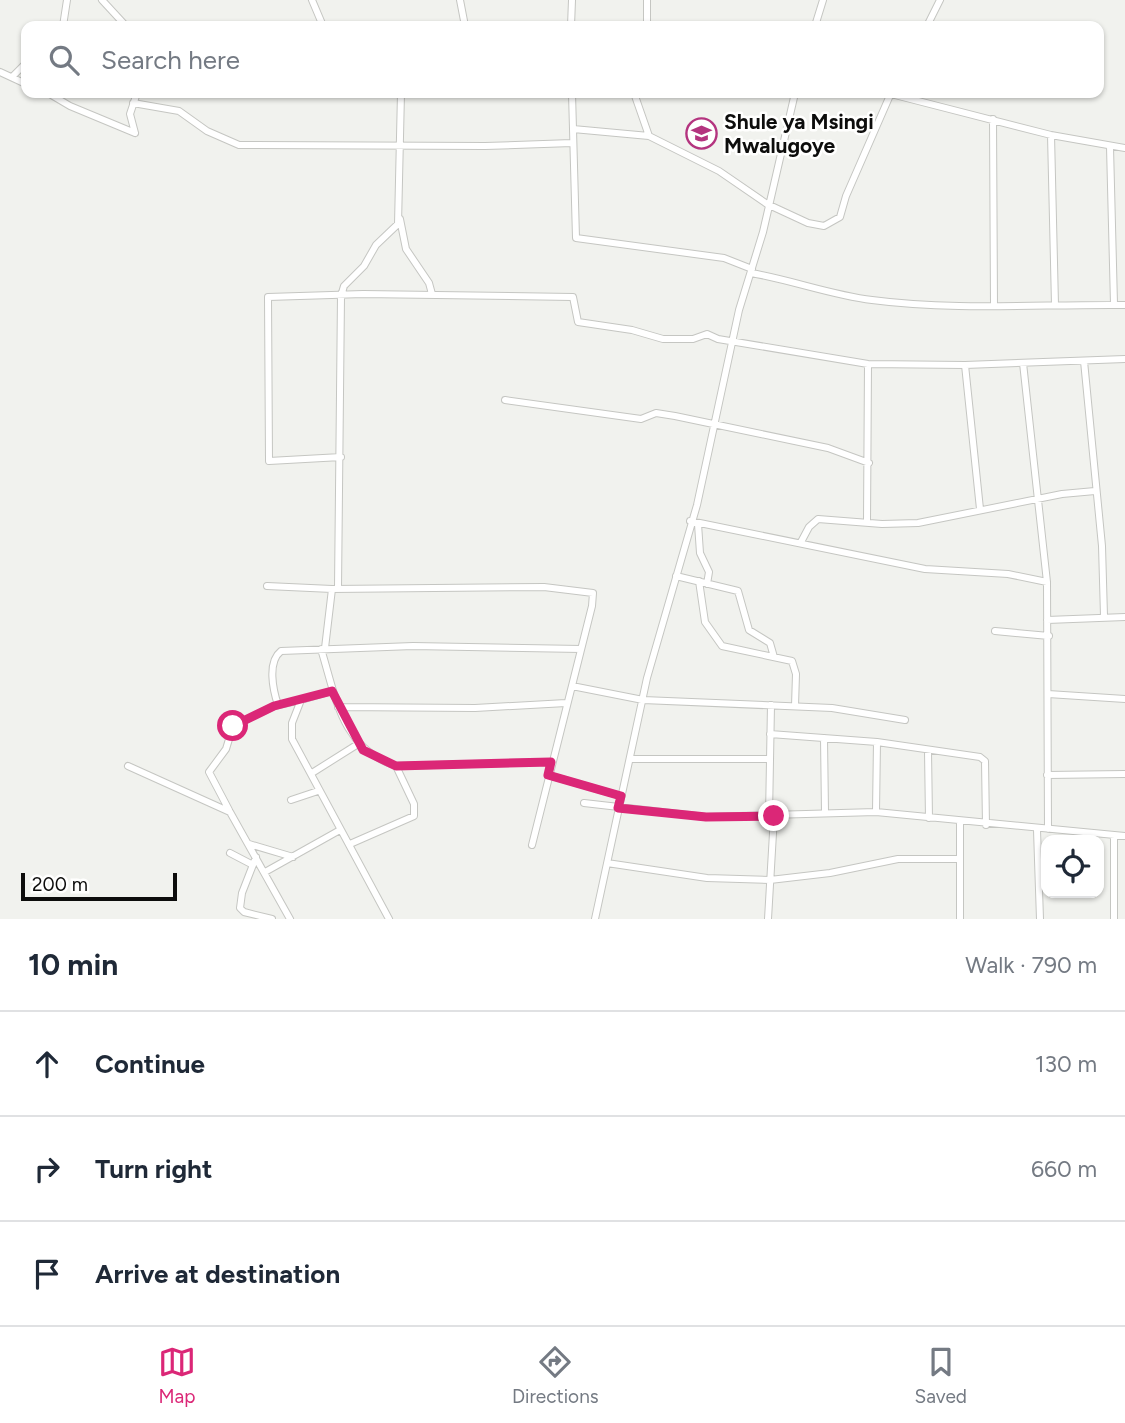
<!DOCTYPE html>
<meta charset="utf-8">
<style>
body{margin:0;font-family:Figtree,sans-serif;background:#f6f6f7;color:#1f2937}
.controls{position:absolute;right:21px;bottom:21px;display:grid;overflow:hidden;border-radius:14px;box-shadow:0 2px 5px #0004}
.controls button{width:63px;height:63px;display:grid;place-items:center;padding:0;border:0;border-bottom:2px solid #e0e1e3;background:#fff;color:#1f2937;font:35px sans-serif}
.scale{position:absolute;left:21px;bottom:18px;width:156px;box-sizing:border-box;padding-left:7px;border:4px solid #0d0d0c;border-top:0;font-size:19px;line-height:24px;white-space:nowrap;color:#0d0d0c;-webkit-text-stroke:5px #fffffe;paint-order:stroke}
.stop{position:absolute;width:21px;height:21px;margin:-16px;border:5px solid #db2777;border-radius:50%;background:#fff}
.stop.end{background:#db2777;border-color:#fff;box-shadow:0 2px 7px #0008}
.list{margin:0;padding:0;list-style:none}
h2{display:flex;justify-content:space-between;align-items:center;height:91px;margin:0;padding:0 28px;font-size:30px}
h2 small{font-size:23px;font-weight:400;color:#747a83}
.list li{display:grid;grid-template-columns:46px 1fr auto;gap:21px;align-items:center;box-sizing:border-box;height:105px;padding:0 28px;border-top:2px solid #e0e1e3}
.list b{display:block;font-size:26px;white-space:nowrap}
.list em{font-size:23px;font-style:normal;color:#747a83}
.icon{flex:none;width:38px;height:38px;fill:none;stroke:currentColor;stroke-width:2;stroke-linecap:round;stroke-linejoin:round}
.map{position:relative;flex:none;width:1125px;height:919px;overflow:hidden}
.search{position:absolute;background:#fff;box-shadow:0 2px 5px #0004;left:21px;right:21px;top:21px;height:77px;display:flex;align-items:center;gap:18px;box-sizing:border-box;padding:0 24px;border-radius:14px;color:#747a83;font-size:26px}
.sheet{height:406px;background:#fff}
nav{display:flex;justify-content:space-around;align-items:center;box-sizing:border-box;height:98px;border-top:2px solid #e0e1e3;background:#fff;font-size:19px;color:#747a83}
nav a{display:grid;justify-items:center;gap:4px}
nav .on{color:#db2777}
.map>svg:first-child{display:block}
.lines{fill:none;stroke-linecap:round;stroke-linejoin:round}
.minor-casing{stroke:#c5c6c2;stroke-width:8}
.minor{stroke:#fff;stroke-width:6}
.route{stroke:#db2777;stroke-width:9}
.labels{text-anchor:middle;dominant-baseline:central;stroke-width:5;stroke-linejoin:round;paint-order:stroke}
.poi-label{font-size:21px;font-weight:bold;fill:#0d0d0c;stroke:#fffffe;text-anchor:start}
</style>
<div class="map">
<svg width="1125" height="919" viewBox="0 0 1125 919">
<rect width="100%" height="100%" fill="#f1f2ee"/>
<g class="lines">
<defs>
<path id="minor" d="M102 0 126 26
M312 0 323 26
M460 0 465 26
M63 26 67 0
M571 26 572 0
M647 26V0
M815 26 823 0
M927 26 940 0
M0 72 26 84
M12 77 26 63
M48 93 70 106 135 133
M572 93 576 238 724 258 752 269
M634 93 649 136
M891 94 1051 135 1125 148
M133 103 179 111 207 131 239 145 485 146 572 143
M993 119 994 306
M573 129 649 136 719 171 767 204 808 223 824 226 840 217 846 196 891 93
M135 133 130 114 137 93
M1051 135 1055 305
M1110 147 1114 304
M400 219 406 249 429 283 432 294
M751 273C792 280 831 295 872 300 955 311 1041 304 1125 305
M1084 361 1102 546 1104 616
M1023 363 1047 582 1048 829
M965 365 980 509
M505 400 641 419 656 413 675 416 828 448 869 463
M341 457 269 461 268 297 363 294 573 297 578 322 632 330 663 339H693L707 334 718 339 868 364 965 365 1125 359
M690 521 925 569 1008 574 1047 582
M867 522 868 364
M698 524 700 553 709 572 707 584
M801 542 809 527 818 519 882 524 918 523 1062 494 1095 491
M676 576 738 591 749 630 770 643 774 657
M699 581 705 622 722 646 792 661 796 674 795 706
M267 586 332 589 544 587 593 593 592 606 532 845
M338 588 341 296 344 286 364 266 376 245 398 224 401 93
M1047 620 1125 617
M995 631 1049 636
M325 648 332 589
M321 649C336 697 341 748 396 766L550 762
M572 686 643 700 832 708 905 720
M332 691 301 700 292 723V739L389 919
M1048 694 1125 699
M278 705C273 690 267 662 281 651L413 646 581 649
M338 707 475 708 566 703
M770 734 877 742 980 757 985 761 986 825
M824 738 825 812
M928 751 929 818
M630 759H768
M128 766 230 812 290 919
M312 773 358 744
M548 775 621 796
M1047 775 1125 774
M291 800 318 791
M584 803 706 817 876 812 1125 836
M229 810 209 772 226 749 233 726 274 706 301 700
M876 812 877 742
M769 816 771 705
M960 822V919
M1037 830 1040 919
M1114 835V919
M249 844 293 857
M350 844 414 816V804L396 766
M230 853 253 865
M256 857 242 893 240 908 244 912 272 919
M607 863 707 878 770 880 830 873 898 859H960
M265 872 340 830
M595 919 647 678 697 505 739 310 763 232 795 93
M768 919 774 816"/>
</defs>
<use href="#minor" class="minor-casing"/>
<use href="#minor" class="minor"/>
</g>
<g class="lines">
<path class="route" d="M233 726 274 706 332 691 363 750 396 766 551 762 548 775 621 796 618 808 706 817 774 816"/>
</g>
<defs>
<symbol id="school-ring" viewBox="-11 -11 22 22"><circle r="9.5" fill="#fffffe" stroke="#b4347f" stroke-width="1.5"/><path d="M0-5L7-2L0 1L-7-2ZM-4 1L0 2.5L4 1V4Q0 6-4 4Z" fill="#b4347f"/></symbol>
</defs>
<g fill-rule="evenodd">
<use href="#school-ring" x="684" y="116" width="35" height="35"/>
</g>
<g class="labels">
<g class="poi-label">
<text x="724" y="121">Shule ya Msingi<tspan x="724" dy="24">Mwalugoye</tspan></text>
</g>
</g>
</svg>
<div class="controls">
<button><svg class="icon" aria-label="locate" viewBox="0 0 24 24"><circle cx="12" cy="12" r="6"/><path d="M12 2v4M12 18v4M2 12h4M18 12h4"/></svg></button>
</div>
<div class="scale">200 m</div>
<div class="stop" style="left:233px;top:726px"></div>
<div class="stop end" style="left:774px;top:816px"></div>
<div class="search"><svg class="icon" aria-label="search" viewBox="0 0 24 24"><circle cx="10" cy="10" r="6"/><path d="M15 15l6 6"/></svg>Search here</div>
</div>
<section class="sheet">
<h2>10 min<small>Walk · 790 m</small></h2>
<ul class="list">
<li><svg class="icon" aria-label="ahead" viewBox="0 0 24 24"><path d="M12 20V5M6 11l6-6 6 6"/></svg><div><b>Continue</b></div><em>130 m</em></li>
<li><svg class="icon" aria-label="right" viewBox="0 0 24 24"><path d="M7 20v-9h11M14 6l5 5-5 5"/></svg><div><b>Turn right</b></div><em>660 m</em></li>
<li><svg class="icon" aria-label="arrive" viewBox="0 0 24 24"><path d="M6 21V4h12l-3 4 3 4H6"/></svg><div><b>Arrive at destination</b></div></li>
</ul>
</section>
<nav>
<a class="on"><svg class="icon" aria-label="map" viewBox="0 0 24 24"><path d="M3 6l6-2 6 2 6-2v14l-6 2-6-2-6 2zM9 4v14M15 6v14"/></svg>Map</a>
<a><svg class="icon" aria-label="directions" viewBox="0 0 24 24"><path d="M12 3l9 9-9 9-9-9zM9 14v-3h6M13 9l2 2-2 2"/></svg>Directions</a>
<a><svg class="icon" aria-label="saved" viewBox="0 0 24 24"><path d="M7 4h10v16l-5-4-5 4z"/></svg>Saved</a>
</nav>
